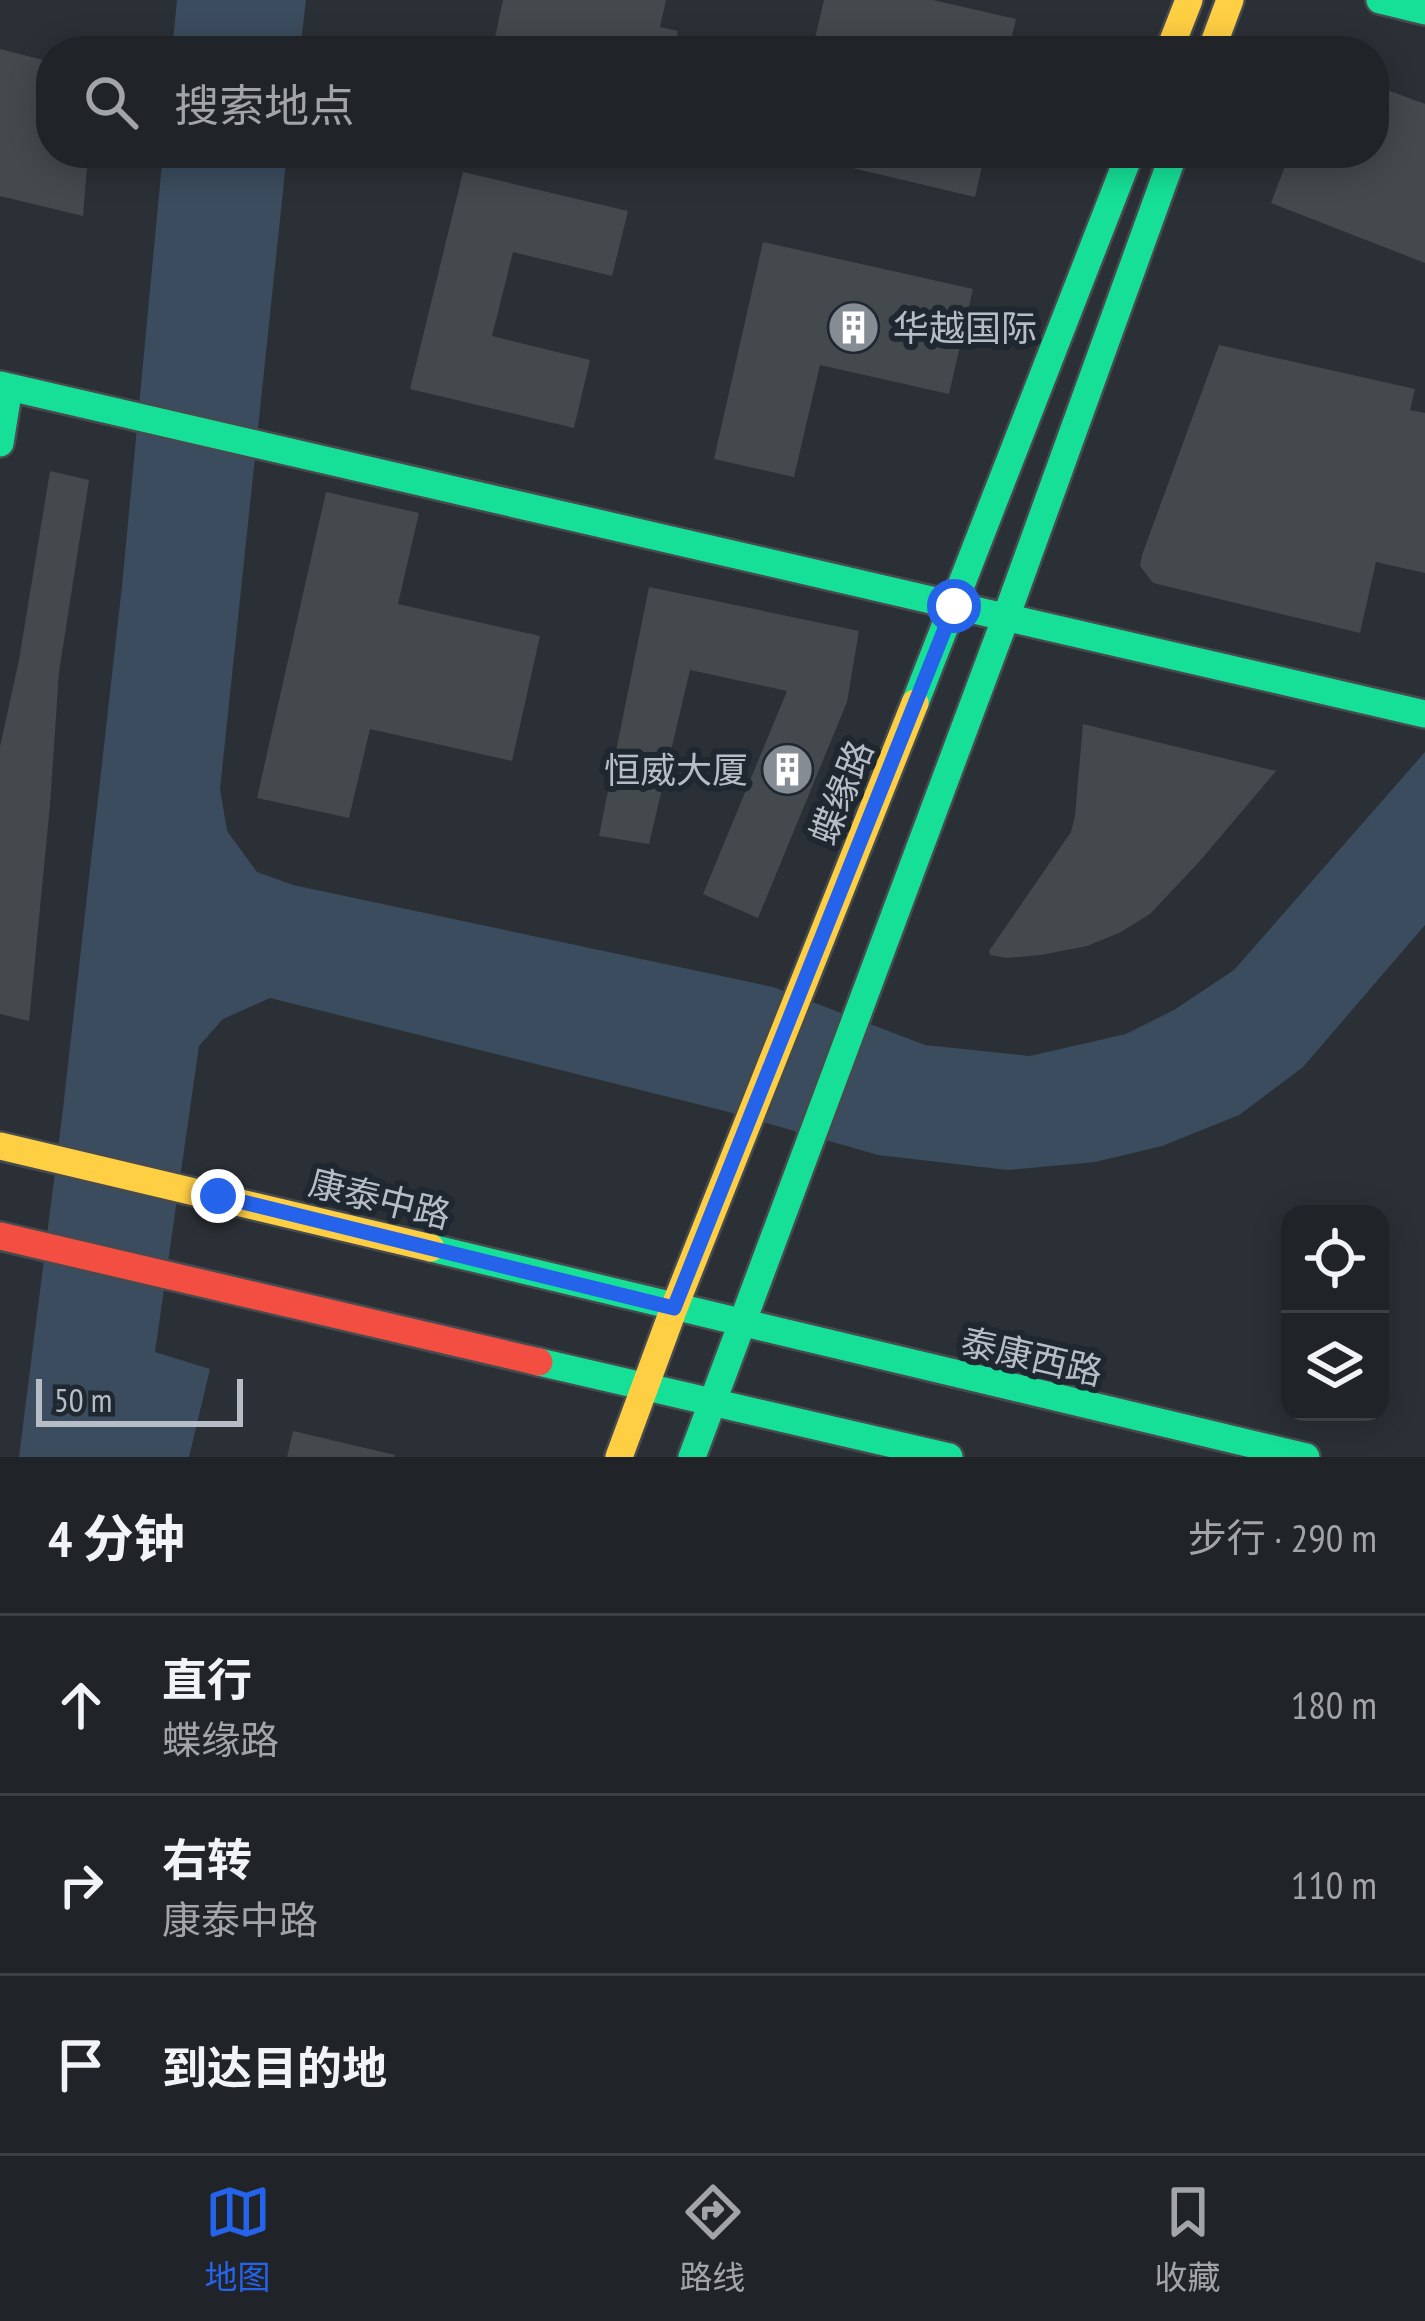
<!DOCTYPE html>
<html lang="zh">
<meta charset="utf-8">
<style>
body{margin:0;font-family:"PT Sans Narrow","Noto Sans SC",sans-serif;background:#282c30;color:#f1f3f6}
.controls{position:absolute;right:36px;bottom:36px;display:grid;overflow:hidden;border-radius:24px;box-shadow:0 6px 30px #0003}
.controls button{width:108px;height:108px;display:grid;place-items:center;padding:0;border:0;border-bottom:3px solid #3d4145;background:#202428;color:#f1f3f6;font:60px sans-serif}
.scale{position:absolute;left:36px;bottom:30px;width:207px;box-sizing:border-box;padding-left:12px;border:6px solid #b6bdc7;border-top:0;font-size:33px;line-height:42px;white-space:nowrap;color:#b6bdc7;-webkit-text-stroke:9px #1f2731;paint-order:stroke}
.stop{position:absolute;width:36px;height:36px;margin:-27px;border:9px solid #2563eb;border-radius:50%;background:#fff}
.stop.end{background:#2563eb;border-color:#fff;box-shadow:0 3px 12px #0008}
.list{margin:0;padding:0;list-style:none}
h2{display:flex;justify-content:space-between;align-items:center;height:156px;margin:0;padding:0 48px;font-size:51px}
h2 small{font-size:39px;font-weight:400;color:#a2a4a8}
.list li{display:grid;grid-template-columns:78px 1fr auto;gap:36px;align-items:center;box-sizing:border-box;height:180px;padding:0 48px;border-top:3px solid #3d4145}
.list b{display:block;font-size:45px;white-space:nowrap}
.list p{margin:0;font-size:39px;white-space:nowrap;color:#a2a4a8}
.list em{font-size:39px;font-style:normal;color:#a2a4a8}
.icon{flex:none;width:66px;height:66px;fill:none;stroke:currentColor;stroke-width:2;stroke-linecap:round;stroke-linejoin:round}
.map{position:relative;flex:none;width:1425px;height:1457px;overflow:hidden}
.search{position:absolute;background:#202428;box-shadow:0 6px 30px #0003;left:36px;right:36px;top:36px;height:132px;display:flex;align-items:center;gap:30px;box-sizing:border-box;padding:0 42px;border-radius:48px;color:#a2a4a8;font-size:45px}
.sheet{height:696px;background:#202428}
nav{display:flex;justify-content:space-around;align-items:center;box-sizing:border-box;height:168px;border-top:3px solid #3d4145;background:#202428;font-size:33px;color:#a2a4a8}
nav a{display:grid;justify-items:center;gap:6px}
nav .on{color:#2563eb}
.map>svg:first-child{display:block}
.water{fill:#3b4c5e}
.building{fill:#44494e}
.lines{fill:none;stroke-linecap:round;stroke-linejoin:round}
.fast-casing{stroke:#474b4f;stroke-width:32}
.slow-casing{stroke:#474b4f;stroke-width:32}
.jam-casing{stroke:#474b4f;stroke-width:32}
.fast{stroke:#16e098;stroke-width:27}
.slow{stroke:#ffcf43;stroke-width:27}
.jam{stroke:#f24e42;stroke-width:27}
.route{stroke:#2563eb;stroke-width:15}
.labels{text-anchor:middle;dominant-baseline:central;stroke-width:12;stroke-linejoin:round;paint-order:stroke}
.poi-label{font-size:36px;fill:#b6bdc7;stroke:#1f2731;text-anchor:start}
.street-label{font-size:36px;fill:#b6bdc7;stroke:#1f2731}
</style>
<div class="map">
<svg width="1425" height="1457" viewBox="0 0 1425 1457">
<rect width="100%" height="100%" fill="#2b3036"/>
<path class="water" d="M177 0H306L300 51H172Z
M163 153H287L220 789 227 831 257 872 293 885 773 987 925 1045 1030 1056 1126 1034 1174 1010 1234 970 1425 752V925L1303 1067 1239 1115 1162 1146 1095 1162 1008 1170 878 1155 725 1111 270 998 223 1019 199 1046 155 1352 210 1369 189 1457H19L63 1109 122 586Z"/>
<path class="building" d="M503 0H666L660 27 678 31 673 51H558L495 37Z
M824 0H933L1016 19 1008 51H812Z
M0 49 51 62V153H88L83 216 0 196Z
M1374 85 1425 104V263L1271 203 1290 153H1374Z
M789 153H985L975 197Z
M463 172 628 211 612 276 513 252 492 336 590 360 574 428 410 389Z
M763 242 973 289 949 394 820 365 794 477 714 459Z
M1219 345 1415 389 1410 410 1425 413V573L1376 562 1360 633 1153 583 1140 566 1142 555Z
M50 471 89 480 59 672 50 805 29 1021 0 1014V747L19 660Z
M326 492 419 513 398 604 540 636 512 761 370 729 349 818 257 798Z
M649 587 859 631 847 702 758 918 703 894 787 691 690 670 649 844 599 836Z
M1083 724 1276 771 1199 862 1150 914 1119 933 1087 946 1041 955 1007 958 990 955 989 951 1071 832 1075 816Z
M293 1431 395 1455 394 1457H287Z"/>
<g class="lines">
<defs>
<path id="fast" d="M1380 0 1425 11
M0 385 1425 714
M0 443 9 387
M915 703 1130 153
M431 1248 1306 1457
M539 1362 949 1457
M692 1457 1006 617 1174 153"/>
<path id="slow" d="M1169 51 1189 0
M1211 51 1230 0
M0 1146 431 1248
M619 1457 674 1308 915 703"/>
<path id="jam" d="M0 1236 539 1362"/>
</defs>
<use href="#fast" class="fast-casing"/>
<use href="#slow" class="slow-casing"/>
<use href="#jam" class="jam-casing"/>
<use href="#fast" class="fast"/>
<use href="#slow" class="slow"/>
<use href="#jam" class="jam"/>
</g>
<g class="lines">
<path class="route" d="M218 1196 674 1308 954 606"/>
</g>
<defs>
<symbol id="building-disc" viewBox="-11 -11 22 22"><circle r="9.5" fill="#858c94" stroke="#1f2731"/><path d="M-4-6H4V6H1V3H-1V6H-4ZM-2.5-4.3h1.7v1.8h-1.7ZM.8-4.3h1.7v1.8H.8ZM-2.5-1h1.7V.8h-1.7ZM.8-1h1.7V.8H.8Z" fill="#fff"/></symbol>
</defs>
<g fill-rule="evenodd">
<use href="#building-disc" x="824" y="298" width="59" height="59"/>
<use href="#building-disc" x="758" y="740" width="59" height="59"/>
</g>
<g class="labels">
<g class="poi-label">
<text x="893" y="327">华越国际</text>
<text x="748" y="769" text-anchor="end">恒威大厦</text>
</g>
<g class="street-label">
<text transform="translate(841 792) rotate(-68)">蝶缘路</text>
<text transform="translate(380 1198) rotate(14)">康泰中路</text>
<text transform="translate(1032 1356) rotate(13)">泰康西路</text>
</g>
</g>
</svg>
<div class="controls">
<button><svg class="icon" aria-label="locate" viewBox="0 0 24 24"><circle cx="12" cy="12" r="6"/><path d="M12 2v4M12 18v4M2 12h4M18 12h4"/></svg></button>
<button><svg class="icon" aria-label="layers" viewBox="0 0 24 24"><path d="M12 4l9 5-9 5-9-5zM3 14l9 5 9-5"/></svg></button>
</div>
<div class="scale">50 m</div>
<div class="stop" style="left:954px;top:606px"></div>
<div class="stop end" style="left:218px;top:1196px"></div>
<div class="search"><svg class="icon" aria-label="search" viewBox="0 0 24 24"><circle cx="10" cy="10" r="6"/><path d="M15 15l6 6"/></svg>搜索地点</div>
</div>
<section class="sheet">
<h2>4 分钟<small>步行 · 290 m</small></h2>
<ul class="list">
<li><svg class="icon" aria-label="ahead" viewBox="0 0 24 24"><path d="M12 20V5M6 11l6-6 6 6"/></svg><div><b>直行</b><p>蝶缘路</p></div><em>180 m</em></li>
<li><svg class="icon" aria-label="right" viewBox="0 0 24 24"><path d="M7 20v-9h11M14 6l5 5-5 5"/></svg><div><b>右转</b><p>康泰中路</p></div><em>110 m</em></li>
<li><svg class="icon" aria-label="arrive" viewBox="0 0 24 24"><path d="M6 21V4h12l-3 4 3 4H6"/></svg><div><b>到达目的地</b></div></li>
</ul>
</section>
<nav>
<a class="on"><svg class="icon" aria-label="map" viewBox="0 0 24 24"><path d="M3 6l6-2 6 2 6-2v14l-6 2-6-2-6 2zM9 4v14M15 6v14"/></svg>地图</a>
<a><svg class="icon" aria-label="directions" viewBox="0 0 24 24"><path d="M12 3l9 9-9 9-9-9zM9 14v-3h6M13 9l2 2-2 2"/></svg>路线</a>
<a><svg class="icon" aria-label="saved" viewBox="0 0 24 24"><path d="M7 4h10v16l-5-4-5 4z"/></svg>收藏</a>
</nav>
